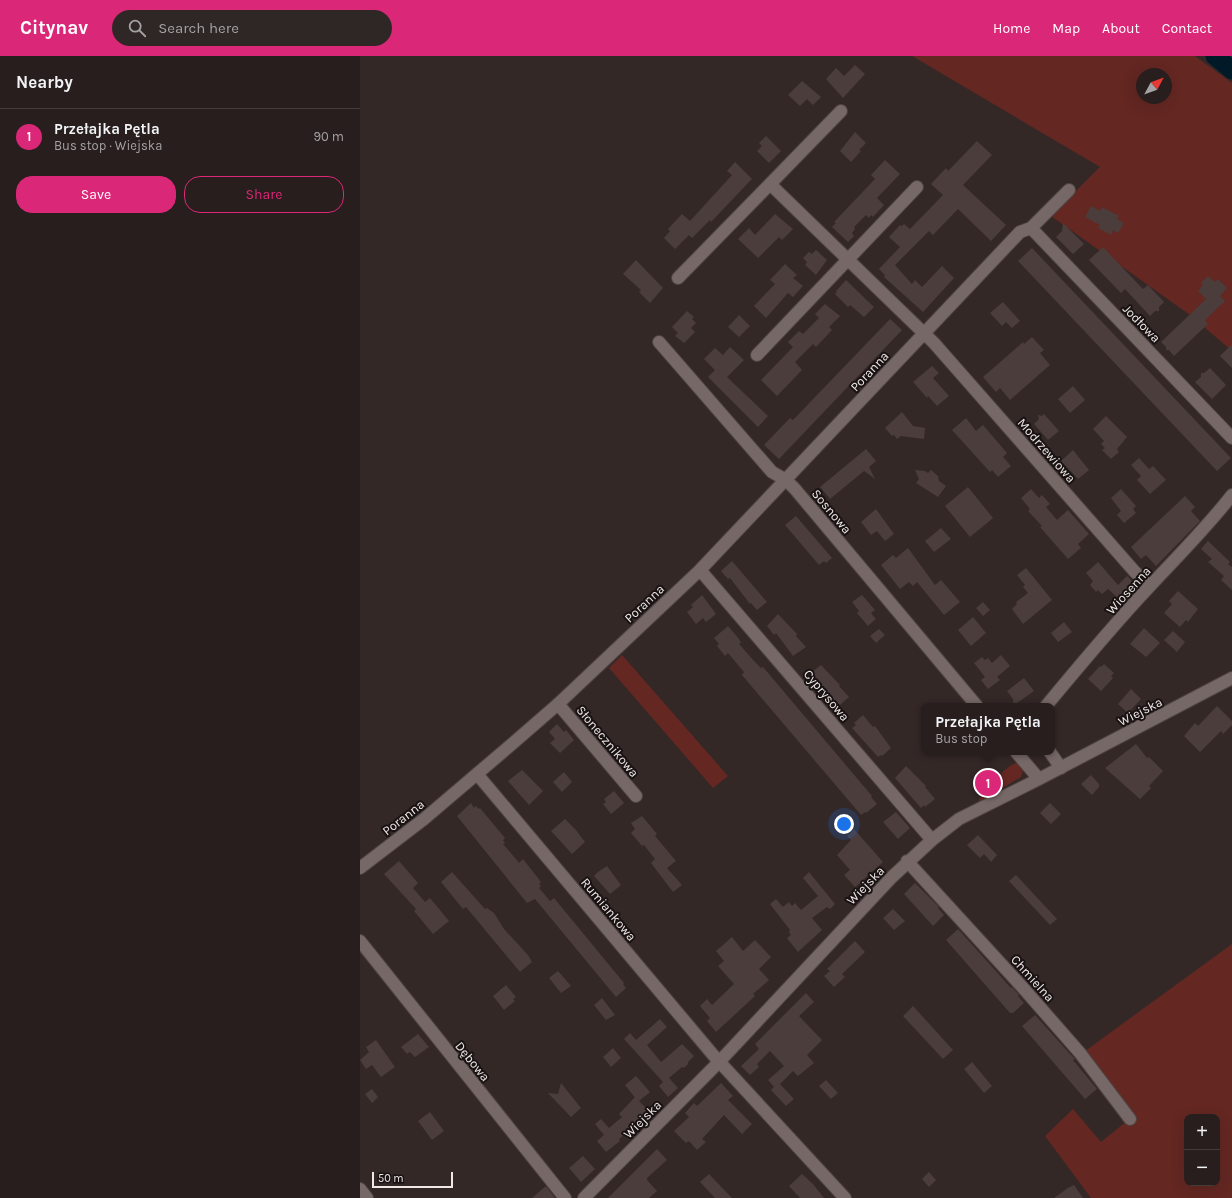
<!DOCTYPE html>
<html lang="en">
<head>
<meta charset="utf-8">
<style>
	:root { --surface:#271e1d; --page:#2f2726; --text:#f1f3f6; --muted:#a4a2a4; --line:#433c3b; --accent:#db2777 }
	body { margin:0; font-family:Karla,sans-serif; background:var(--page); color:var(--text) }
	.controls { position:absolute; right:12px; bottom:12px; display:grid; overflow:hidden; border-radius:8px; box-shadow:0 4px 16px #0002 }
	.controls button { width:36px; height:36px; display:grid; place-items:center; padding:0; border:0; border-bottom:1px solid var(--line); background:var(--surface); color:var(--text); font:20px sans-serif }
	.compass { position:absolute; left:776px; top:12px; width:36px; height:36px; border-radius:50%; background:var(--surface); box-shadow:0 4px 16px #0002; rotate:49deg }
	.scale { position:absolute; left:12px; bottom:10px; width:81px; box-sizing:border-box; padding-left:4px; border:2px solid #f0e8e6; border-top:0; font-size:11px; line-height:14px; white-space:nowrap; color:#f0e8e6; -webkit-text-stroke:3px #181212; paint-order:stroke }
	.you { position:absolute; left:484px; top:768px; width:14px; height:14px; margin:-10px; border:3px solid #fff; border-radius:50%; background:#1a73e8; box-shadow:0 0 0 6px #1a73e833 }
	.badge { display:grid; place-items:center; width:26px; height:26px; border-radius:50%; background:var(--accent); color:#fff; font-size:13px; font-weight:700 }
	.pin { position:absolute; translate:-50% -50%; border:2px solid #fff; box-shadow:0 1px 4px #0006 }
	.popup { position:absolute; left:561px; top:647px; width:134px; height:52px; box-sizing:border-box; display:grid; place-content:center; border-radius:8px; background:var(--surface); filter:drop-shadow(0 1px 3px #0005); font-size:13px; white-space:nowrap; color:var(--muted) }
	.popup b { font-size:15px; color:var(--text) }
	.popup::after { content:''; position:absolute; left:50%; top:100%; margin-left:-8px; border:8px solid transparent; border-top-color:var(--surface) }
	.list { margin:0; padding:0; list-style:none }
	h2 { display:flex; justify-content:space-between; align-items:center; height:52px; margin:0; padding:0 16px; font-size:17px }
	h2 small { font-size:13px; font-weight:400; color:var(--muted) }
	.list li { display:grid; grid-template-columns:26px 1fr auto; gap:12px; align-items:center; box-sizing:border-box; height:56px; padding:0 16px; border-top:1px solid var(--line) }
	.list b { display:block; font-size:15px; white-space:nowrap }
	.list p { margin:0; font-size:13px; white-space:nowrap; color:var(--muted) }
	.list em { font-size:13px; font-style:normal; color:var(--muted) }
	.actions { display:flex; gap:8px; padding:12px 16px }
	.actions a { flex:1; padding:9px 0; border:1px solid var(--accent); border-radius:16px; text-align:center; font-size:14px; color:var(--accent) }
	.actions .main { background:var(--accent); color:#fff }
	.icon { flex:none; width:22px; height:22px; fill:none; stroke:currentColor; stroke-width:2; stroke-linecap:round; stroke-linejoin:round }
	.map { position:relative; flex:none; width:872px; height:1142px; overflow:hidden }
	header { display:flex; align-items:center; gap:24px; box-sizing:border-box; height:56px; padding:0 20px; background:var(--accent); color:#fff }
	header strong { font-size:19px }
	nav { display:flex; gap:22px; margin-inline-start:auto; font-size:14px }
	.search { width:280px; height:36px; background:var(--page); display:flex; align-items:center; gap:10px; box-sizing:border-box; padding:0 14px; border-radius:22px; color:var(--muted); font-size:15px }
	main { display:flex }
	aside { flex:1; background:var(--surface) }
	.map>svg:first-child { display:block }
</style>
</head>
<body>
<header>
<strong>Citynav</strong>
<div class="search"><svg class="icon" aria-label="search" viewBox="0 0 24 24"><circle cx="10" cy="10" r="6"/><path d="M15 15l6 6"/></svg>Search here</div>
<nav><a>Home</a><a>Map</a><a>About</a><a>Contact</a></nav>
</header>
<main>
<aside>
<h2>Nearby<small></small></h2>
<ul class="list">
<li><span class="badge">1</span><div><b>Przełajka Pętla</b><p>Bus stop · Wiejska</p></div><em>90 m</em></li>
</ul>
<div class="actions"><a class="main">Save</a><a>Share</a></div>
</aside>
<div class="map">
<svg width="872" height="1142" viewBox="0 0 872 1142">
	<rect width="100%" height="100%" fill="#342827"/>
	<!-- green -->
	<path fill="#642722" fill-rule="evenodd" d="M552 0H835L872 27V295L830 259 691 160 740 111ZM782 18H806V42H782Z
		M262 599 368 720 353 732 249 612Z
		M656 707 659 708 663 715 661 721 619 746V743C627 733 644 711 656 707Z
		M872 888V1142H731L685 1080 713 1053 741 1086 772 1061 721 998ZM827 1061H857V1127H827Z"/>
	<g fill="none" stroke-linecap="round" stroke-linejoin="round">
		<!-- river -->
		<path stroke="#021a27" stroke-width="19" d="M855 0 872 14"/>
	</g>
	<!-- building -->
	<path fill="#4a3d3b" d="M495 9 505 18 483 42 466 23 476 12 484 20Z
		M442 25 461 41 453 49 447 43 440 50 428 39Z
		M495 76 506 87 499 94 501 95 491 106 480 95Z
		M406 80 421 95 409 107 397 95 402 90 399 87Z
		M617 85 632 99 603 129 646 169 631 185 598 153 573 179 569 175 535 209 552 228 555 224 562 231 582 210 594 222 563 256 524 221 525 219 519 213 540 191 529 181 540 169 542 170 544 168 550 173 583 139 571 128 586 112 588 115Z
		M525 104 540 118 517 142 524 149 513 161 511 159 509 162 506 159 494 171 495 173 492 177 494 180 488 186 472 171 476 167 474 166 515 123 511 119Z
		M375 106 392 123 351 166 350 164 332 182 329 179 315 193 304 182 310 175 308 173 322 158 330 165 372 119 367 115Z
		M731 150 740 155 742 151 759 160 757 163 764 167 758 177 753 174 751 179 738 172 740 169 725 161Z
		M415 158 433 173 422 184 419 181 398 202 378 183 389 172 395 179Z
		M703 167 724 188 713 198 696 181 702 175Z
		M743 191 783 233 788 229 804 246 799 251V255H795L790 260 765 233 761 237 729 204Z
		M672 192 871 402 857 415 658 205Z
		M456 194 467 204 456 219 445 209 447 206 443 202 449 196 452 198Z
		M276 204 303 232 290 247 279 236 281 234 263 218Z
		M425 208 437 219 433 222 443 230 433 241 428 237 406 262 394 250 415 228 410 224Z
		M848 220 855 226 858 223 867 232 860 240 865 245 845 264 848 268 814 300 809 294H806V291L801 286 846 243 838 235 843 229 841 227Z
		M486 224 514 251 504 261 490 249 488 251 475 238 477 236 476 235Z
		M643 246 660 265 652 272 646 266 642 270 630 257Z
		M465 248 480 260 469 271 472 274 456 291 453 288 435 306 442 314 417 340 401 324 433 291 428 286 439 275 443 278 459 262 455 258Z
		M327 255 334 261 332 263 336 267 331 272 335 276 324 287 315 280 318 277 312 271Z
		M379 259 390 270 379 281 368 271Z
		M530 263 542 274 419 403 404 389 430 362 433 364Z
		M672 281 684 294 680 297 690 309 650 344 640 332 636 336 623 321 663 286 664 288Z
		M872 288V312L860 300Z
		M370 291 384 304 367 321 408 360 398 371 348 321 355 314 344 303 355 292 363 299Z
		M572 310 579 317 573 322 589 340 577 350 568 340 567 342 553 326Z
		M850 312 866 329 852 343 835 326 841 321V317H844Z
		M713 330 725 344 710 357 698 343Z
		M542 356 553 370 565 372 564 383 541 380 537 383 534 379 532 380 525 372Z
		M684 358 699 375 688 384 674 368 679 363 678 359 682 360Z
		M746 360 767 381 757 393 759 396 751 403 742 394 745 392 741 388 744 385 733 373Z
		M606 362 616 375 623 369 647 397 643 401 651 410 638 421 632 414 630 416 592 374Z
		M506 393 516 405 509 411 515 423 504 415 470 443 460 431Z
		M713 394 729 414 718 423 701 405Z
		M779 402 789 413 793 410 806 424 790 438 777 424 781 420 771 409Z
		M555 414 565 415 568 417 571 414 578 420 579 425 586 430 578 441 556 427 559 423Z
		M608 431 633 462 610 481 585 450Z
		M671 433 679 442 682 439 690 448 686 451 697 464 708 454 729 478 718 488 721 492 708 503 680 471 682 470 668 455 670 453 661 442Z
		M761 433 776 450 773 453 776 457 764 467 757 459 761 455 751 442Z
		M825 440 835 451 831 455 840 465 796 510 786 499 781 503 771 491Z
		M516 453 534 478 525 485 517 475 511 479 501 466Z
		M436 460 472 502 466 507 464 505 459 509 425 469Z
		M581 472 591 483 574 496 565 485Z
		M848 485 870 506 868 508 872 511V534L861 524 864 520 848 506 852 503 841 493Z
		M548 492 575 529 581 524 600 546 584 559 557 526 553 530 549 526 540 533 521 509 533 499 536 502Z
		M372 505 407 546 397 554 391 547 390 548 370 522 368 523 361 515Z
		M738 506 758 529 767 520 771 524 773 529 760 544 748 533 742 538 738 534 736 536 730 529 733 525 726 517Z
		M666 512 692 544 663 568 652 553 657 548 656 546 668 537 663 531 665 529 657 519Z
		M818 535 838 553 828 566 826 564 820 571 804 557 812 548 809 545Z
		M342 539 356 558 346 566 343 562 336 568 327 556 333 551 331 549Z
		M502 539 515 554 511 557 516 563 508 570 497 557 499 555 492 546Z
		M623 546 630 554 623 560 616 552Z
		M418 558 437 578 436 580 446 591 433 600 416 577 414 579 407 570Z
		M613 561 626 577 611 590 598 574Z
		M704 566 712 576 698 586 691 577Z
		M368 570 379 583 381 587 379 588 395 606 401 612 403 611 512 740 511 741 517 748 506 757 505 756 501 759 382 619 384 616 368 597 365 600 357 590 359 588 354 582Z
		M784 572 800 587 786 601 770 588Z
		M519 573 525 579 516 587 510 580Z
		M813 575 825 586 817 596 804 584Z
		M641 599 650 610 637 621 640 624 628 633 621 624 625 621 614 607 622 601 625 604 628 602 632 607Z
		M744 608 754 617 751 620 753 622 741 635 728 623 740 610 741 611Z
		M461 609 480 629 479 630 489 641 480 649 478 648 475 651 459 628 457 629 450 621 453 618 452 616Z
		M664 622 674 635 653 650V643L647 635Z
		M771 633 781 643 768 657 758 648Z
		M857 650 872 665V669L863 678 861 675 840 696 824 680 835 667 838 670Z
		M503 659 513 671 515 670 531 692 522 700 521 699 518 701 492 672 496 669 494 667Z
		M197 668 204 676 206 674 214 684 200 697 190 687 195 683 189 676Z
		M776 688 787 702 789 701 803 715 789 730 791 732 780 743 745 712Z
		M546 710 566 730 565 731 575 743 565 751 564 749 561 752 535 722Z
		M162 714 183 735 169 749 148 725Z
		M204 716 212 726 202 736 193 726Z
		M731 719 739 728V731L732 739 721 728Z
		M254 735 264 747 251 758 243 748 246 746 244 743Z
		M111 747 114 752 116 750 119 753 120 752 145 782 143 784 145 787 143 788 156 803 159 807 163 803 181 826 179 828 181 830 179 832 190 845 194 842 264 927 263 928 266 932 256 941 175 843 167 847 97 760Z
		M690 747 701 758 691 768 680 757Z
		M536 756 550 772 538 783 523 766Z
		M282 760 297 778 295 780 316 805 307 812 322 829 313 836 291 807 295 803 284 789 282 790 271 777 275 773 271 767Z
		M205 763 216 774 225 786 212 798 191 775Z
		M494 773 523 806 495 831 484 819 490 814 477 799 491 784 487 780Z
		M618 779 637 799 631 806 624 798 620 802 607 789Z
		M39 805 58 827 53 832 65 846 70 842 89 865 73 878 54 855 56 853 24 818Z
		M247 810 261 829 250 838 234 820 238 816Z
		M92 816 125 853 127 852 134 857 144 873 168 899 172 906 160 916 106 851 103 853 81 826Z
		M449 816 475 848 470 853 467 851 452 862 462 874 438 896 427 882 431 879 429 876 430 874 410 848 416 843 423 851 429 846 432 850 435 847 441 854 458 840 443 822Z
		M656 819 697 863 690 869 649 825Z
		M555 827 579 851 578 852 584 859 573 870 544 838Z
		M533 853 545 865 534 874 523 862Z
		M598 873 651 932 652 931 659 939 658 940 664 947 653 957H650L586 884Z
		M372 881 383 895 395 884 411 901 399 913 409 924 393 938 395 940 356 976 347 965 350 962 340 950 347 943 352 949 374 928 358 910 364 905 356 895Z
		M495 885 505 896 482 918 485 921 474 931 464 920 470 915 467 913Z
		M198 915 211 930 201 937 189 922Z
		M146 929 156 941 153 943 155 945 144 954 133 940Z
		M446 937 454 946 439 960 462 984 447 999 454 1007 438 1020 433 1015 420 1028 434 1043 426 1050 411 1034 414 1031 408 1024 424 1010 410 995 397 1008 399 1011 390 1019 381 1010 399 993 395 988Z
		M242 942 255 959 246 964 234 949Z
		M553 950 593 994 583 1003 543 960Z
		M675 959 711 999 715 1003 713 1004 737 1033 725 1043 662 970Z
		M300 963 307 971 287 989 301 1006 322 988 334 1000 328 1006V1008L324 1012 322 1011 309 1022 318 1032 308 1041 299 1030 303 1026 264 983 270 977 276 984Z
		M58 978 69 991 55 1001 50 996 47 998 41 991Z
		M16 984 35 1011 21 1021 12 1009 6 1013 0 1004 9 996 6 991Z
		M253 992 261 1002 251 1011 243 1001Z
		M612 1006 632 1030 624 1037 604 1013Z
		M276 1020 290 1036 279 1045 292 1058 282 1068 280 1066 259 1083 260 1085 246 1096 237 1085 244 1079 235 1068 241 1063 249 1072 262 1061 259 1058 275 1041 276 1043 265 1029Z
		M466 1024 478 1037 471 1043 459 1030Z
		M201 1027 221 1052 211 1061 188 1037 198 1038Z
		M361 1027 373 1040 368 1044 392 1068 382 1078 364 1059 342 1083 346 1086 337 1094 329 1085 326 1087 314 1075 329 1061 325 1057 334 1047 337 1050Z
		M12 1033 18 1041 12 1047 5 1038Z
		M70 1056 84 1075 72 1084 58 1065Z
		M297 1093 307 1104 287 1122V1124L297 1135 289 1142H248Z
		M223 1100 235 1113 221 1126 209 1112Z
		M569 1116 576 1124 569 1131 562 1123Z
		M349 1118 372 1142H355L340 1126Z
		M442 1118 453 1128 464 1142H440L429 1130Z
		M714 1129 723 1142H694L708 1132Z
		M186 1130 195 1142H172Z"/>
	<g fill="none" stroke-linecap="round" stroke-linejoin="round">
		<defs>
			<path id="minor" d="M481 55 410 128 574 287 775 516 790 530
				M671 172 872 382
				M318 222 410 128
				M299 286 412 416 426 424 435 433 617 650
				M397 299 557 131
				M340 514 572 784
				M198 648 276 740
				M686 650C720 609 754 568 790 530 818 500 847 471 872 439
				M656 696 679 723
				M690 696 701 712
				M117 718 354 1000 485 1142
				M547 805 664 933 720 997 770 1063
				M0 812 64 763 152 688 198 648 340 514 660 176 671 172 709 134
				M0 885 205 1142
				M0 1133 7 1142
				M224 1142 359 1006 532 821 572 784 599 763 679 723 872 622"/>
		</defs>
		<!-- minor casing -->
		<use href="#minor" stroke="#4f4543" stroke-width="14"/>
		<!-- minor -->
		<use href="#minor" stroke="#766866" stroke-width="12"/>
	</g>
	<g text-anchor="middle" stroke-width="4" stroke-linejoin="round" paint-order="stroke">
		<!-- street labels -->
		<g font-size="13" fill="#f0e8e6" stroke="#181212">
			<text transform="translate(782 267) rotate(46)" y="5">Jodłowa</text>
			<text transform="translate(509 315) rotate(-47)" y="5">Poranna</text>
			<text transform="translate(687 394) rotate(49)" y="5">Modrzewiowa</text>
			<text transform="translate(472 455) rotate(50)" y="5">Sosnowa</text>
			<text transform="translate(768 534) rotate(-48)" y="5">Wiosenna</text>
			<text transform="translate(284 547) rotate(-43)" y="5">Poranna</text>
			<text transform="translate(467 639) rotate(50)" y="5">Cyprysowa</text>
			<text transform="translate(780 655) rotate(-27)" y="5">Wiejska</text>
			<text transform="translate(248 685) rotate(50)" y="5">Słonecznikowa</text>
			<text transform="translate(43 761) rotate(-38)" y="5">Poranna</text>
			<text transform="translate(505 829) rotate(-46)" y="5">Wiejska</text>
			<text transform="translate(249 853) rotate(50)" y="5">Rumiankowa</text>
			<text transform="translate(673 922) rotate(48)" y="5">Chmielna</text>
			<text transform="translate(113 1005) rotate(51)" y="5">Dębowa</text>
			<text transform="translate(282 1063) rotate(-45)" y="5">Wiejska</text>
		</g>
	</g>
</svg>
<div class="controls">
<button>+</button>
<button>−</button>
</div>
<svg class="compass" viewBox="-18 -18 36 36"><path d="M0-13l5 13h-10z" fill="#e53935"/><path d="M0 13l5-13h-10z" fill="#a4a2a4"/></svg>
<div class="scale">50 m</div>
<div class="you"></div>
<div class="pin badge" style="left:628px;top:727px">1</div>
<div class="popup"><b>Przełajka Pętla</b>Bus stop</div>
</div>
</main>
</body>
</html>
